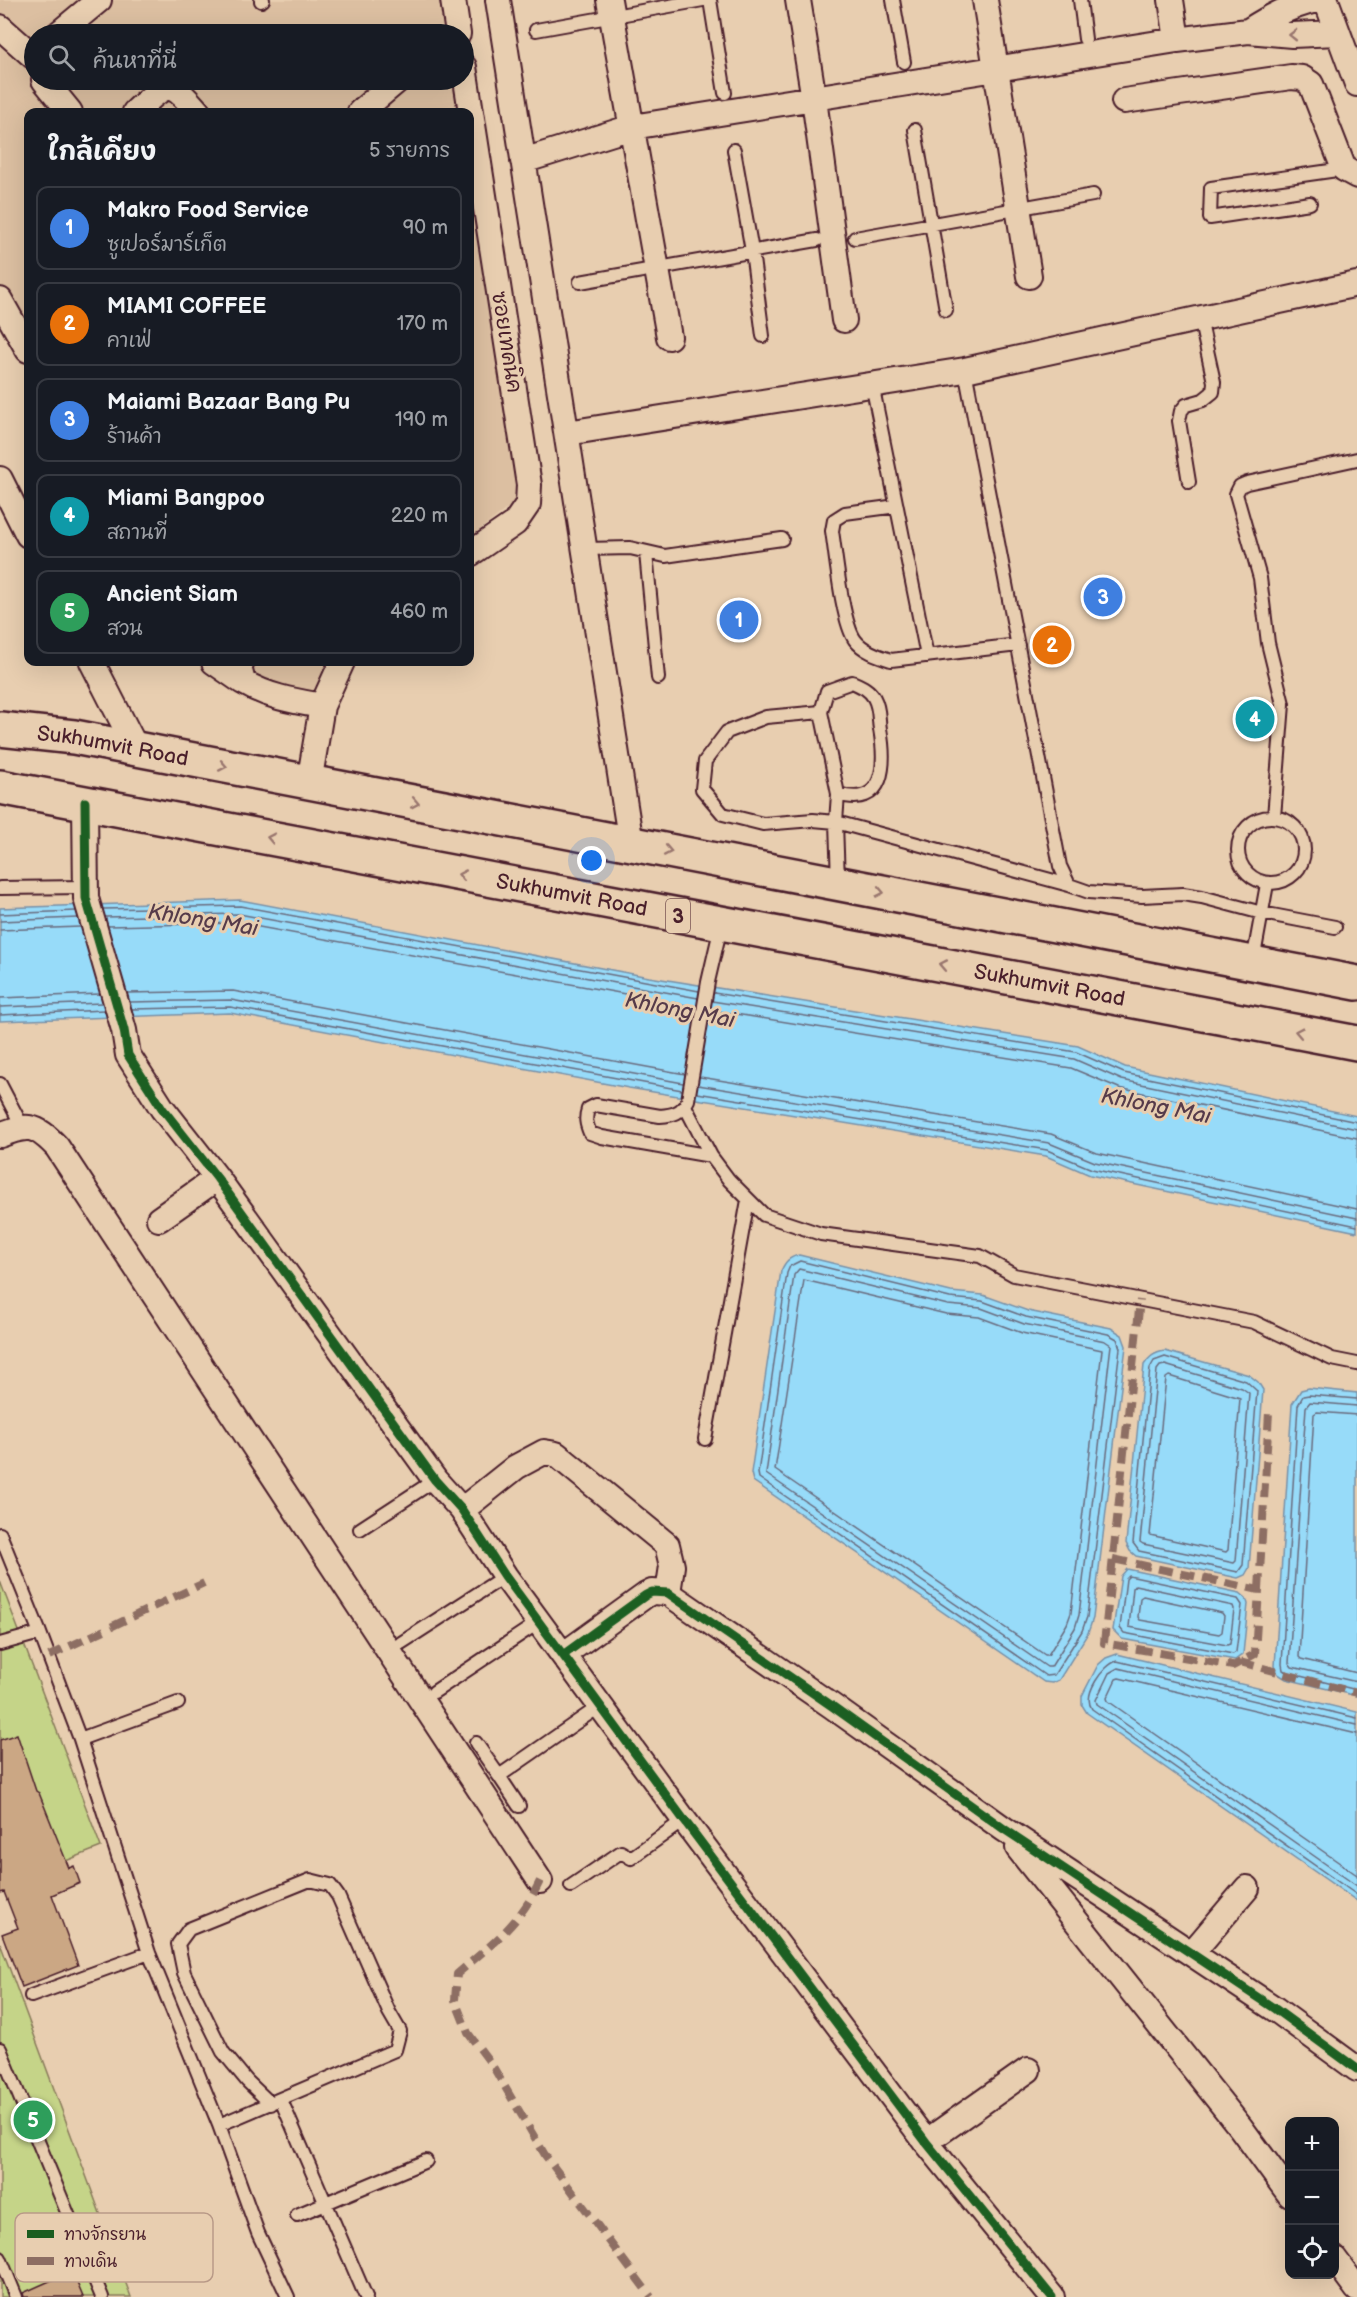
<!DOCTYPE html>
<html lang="th">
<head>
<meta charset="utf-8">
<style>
	:root { --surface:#171b24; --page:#242831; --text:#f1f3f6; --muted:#9ea1a6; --line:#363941; --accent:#c8321e }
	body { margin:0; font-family:"Balsamiq Sans","Playpen Sans Thai",sans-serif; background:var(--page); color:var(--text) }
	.controls { position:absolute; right:18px; bottom:18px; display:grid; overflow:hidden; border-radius:12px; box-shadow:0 6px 24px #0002 }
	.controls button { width:54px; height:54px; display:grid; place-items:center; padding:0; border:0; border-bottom:2px solid var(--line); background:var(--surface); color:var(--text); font:30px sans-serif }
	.you { position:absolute; left:592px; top:861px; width:21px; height:21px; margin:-15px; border:4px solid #fff; border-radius:50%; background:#1a73e8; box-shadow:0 0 0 9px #1a73e833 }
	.badge { display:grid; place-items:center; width:39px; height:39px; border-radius:50%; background:var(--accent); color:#fff; font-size:20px; font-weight:700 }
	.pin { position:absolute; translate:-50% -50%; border:3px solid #fff; box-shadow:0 2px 6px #0006 }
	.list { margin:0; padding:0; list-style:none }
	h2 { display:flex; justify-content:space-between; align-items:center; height:78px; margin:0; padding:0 24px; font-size:26px }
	h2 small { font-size:20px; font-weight:400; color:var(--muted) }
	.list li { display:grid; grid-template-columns:39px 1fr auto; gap:18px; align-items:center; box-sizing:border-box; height:84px; margin:0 12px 12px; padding:0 12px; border:2px solid var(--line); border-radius:12px }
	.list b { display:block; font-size:22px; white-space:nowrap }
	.list p { margin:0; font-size:20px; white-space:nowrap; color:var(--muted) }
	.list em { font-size:20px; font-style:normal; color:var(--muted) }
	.icon { flex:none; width:33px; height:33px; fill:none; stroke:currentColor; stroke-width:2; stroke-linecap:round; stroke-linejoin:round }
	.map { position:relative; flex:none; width:1357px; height:2297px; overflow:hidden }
	.search { position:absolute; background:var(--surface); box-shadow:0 6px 24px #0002; left:24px; top:24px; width:450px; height:66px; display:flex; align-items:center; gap:15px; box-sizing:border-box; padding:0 21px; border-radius:33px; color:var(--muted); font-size:22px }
	.panel { position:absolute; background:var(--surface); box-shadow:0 6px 24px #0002; left:24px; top:108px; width:450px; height:558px; border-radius:12px }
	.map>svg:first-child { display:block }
</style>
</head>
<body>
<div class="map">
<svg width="1357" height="2297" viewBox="0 0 1357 2297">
	<rect width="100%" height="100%" fill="#e8ceb0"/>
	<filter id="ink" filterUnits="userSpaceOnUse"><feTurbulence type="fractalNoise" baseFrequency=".0167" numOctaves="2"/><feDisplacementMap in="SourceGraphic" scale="12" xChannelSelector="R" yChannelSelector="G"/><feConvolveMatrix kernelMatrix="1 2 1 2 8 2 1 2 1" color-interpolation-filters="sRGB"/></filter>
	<g filter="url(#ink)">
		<!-- built -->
		<path fill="#dcbfa1" d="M0 0H444L449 34H34V80H457L462 112H28V336L0 292Z
			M470 162 522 497 470 537Z
			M245 662H336L319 696 272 689Z"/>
		<!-- green -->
		<path fill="#c5d488" stroke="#887a5a" stroke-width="1.5" d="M0 1581 101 1847 0 1887Z
			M0 1943 131 2297H0Z"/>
		<!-- water -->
		<path fill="#97dbf9" stroke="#7890a7" stroke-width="1.5" d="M240 900 649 977 1078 1046 1125 1067 1357 1116V1232L1090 1175 1046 1156 629 1088 230 1013 0 1021V908Z
			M799 1255 951 1292 983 1295 1028 1311 1111 1328 1122 1335 1126 1346 1093 1618 1088 1633 1059 1680 1052 1683 1044 1682 753 1481 751 1473 781 1271C785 1262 789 1257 799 1255Z
			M1165 1351 1249 1375 1258 1382 1263 1390 1249 1568 1245 1575 1238 1578 1136 1556 1130 1551 1126 1543 1144 1365C1150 1356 1154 1353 1165 1351Z
			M1309 1388 1357 1393V1696L1286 1679 1278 1674 1275 1666 1292 1404 1301 1390Z
			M1127 1569 1240 1593 1246 1598 1248 1604 1243 1654 1235 1660 1122 1639 1113 1630 1121 1576Z
			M1117 1654 1357 1712V1901L1087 1713 1082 1705V1696L1098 1665 1106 1658Z"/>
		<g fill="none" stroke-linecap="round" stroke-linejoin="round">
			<!-- shore -->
			<path stroke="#696a7d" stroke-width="1.5" d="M103 909 240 906 699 991
				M0 914 76 911
				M105 917 239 914 698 998
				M0 921 78 918
				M108 926 238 923 696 1007
				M0 930 80 927
				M127 993 233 991 685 1074
				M714 993 1076 1052 1124 1073 1357 1122
				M0 998 100 994
				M712 1001 1074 1059 1122 1080 1357 1129
				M130 1002 231 1000 683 1083
				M0 1007 102 1003
				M132 1009 230 1007 682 1090
				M711 1010 1071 1068 1119 1088 1357 1138
				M0 1015 104 1010
				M700 1077 1051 1134 1097 1153 1357 1209
				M698 1085 1049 1143 1095 1162 1357 1218
				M697 1093 1047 1150 1092 1169 1357 1226
				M800 1261 950 1298 982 1301 1026 1317 1108 1334 1117 1339 1120 1348 1087 1617 1082 1631 1054 1675 1046 1676 759 1478 758 1473 787 1273 790 1266Z
				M799 1269 948 1305 981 1308 1024 1324 1105 1341 1111 1345 1079 1615 1075 1628 1051 1667H1047L766 1474 794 1275Z
				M804 1280 946 1314 979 1317 1022 1333 1102 1350 1071 1613 1067 1624 1048 1655H1045L775 1470Z
				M1165 1357 1246 1381 1257 1391 1243 1565 1238 1572 1139 1551 1133 1543 1150 1368 1154 1361Z
				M1165 1365 1242 1388 1249 1393 1236 1561 1234 1563 1143 1544 1140 1542 1157 1370 1160 1366Z
				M1169 1376 1240 1398 1228 1550 1226 1552 1150 1535 1166 1378Z
				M1357 1399 1309 1395 1303 1396 1298 1405 1282 1664 1283 1670 1288 1673 1357 1690
				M1357 1406 1310 1402 1306 1407 1289 1663 1292 1667 1357 1682
				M1357 1415 1317 1412 1314 1414 1299 1657 1301 1659 1357 1673
				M1129 1576 1238 1599 1242 1605 1236 1652 1233 1654 1124 1633 1120 1628 1126 1579Z
				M1135 1585 1233 1606 1234 1609 1230 1644 1227 1645 1129 1627 1133 1588Z
				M1143 1596 1222 1613 1224 1616 1222 1632 1219 1634 1140 1620 1138 1617 1140 1598Z
				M1357 1718 1117 1661C1103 1665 1082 1695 1092 1709L1357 1895
				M1357 1725 1118 1668 1109 1673 1096 1700 1097 1704 1357 1886
				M1357 1734 1119 1678 1116 1679 1107 1698 1108 1701 1357 1875"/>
		</g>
		<!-- building -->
		<path fill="#cba784" stroke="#4a1f2b" stroke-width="1.5" d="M17 1734 36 1791 39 1793 69 1868 74 1866 80 1883 52 1895 78 1965 22 1987 2 1934 18 1928 4 1892 0 1893V1740Z
			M72 2271 83 2297H24L23 2293Z"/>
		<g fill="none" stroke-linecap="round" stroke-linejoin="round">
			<defs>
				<path id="lane" d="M710 0 725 93
					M893 0 904 62
					M1080 0 1085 39
					M261 1 263 0
					M536 30 703 0
					M915 130 946 310
					M734 150 752 251 763 336
					M1310 203 1210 218 1211 188 1344 169
					M855 238 1093 195
					M580 282 817 240
					M965 370 1060 866 1069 885 1089 892 1142 896 1183 894 1202 897 1262 913 1335 927
					M872 384 927 656
					M1189 482 1179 421 1181 411 1186 405 1203 400 1213 392 1214 382 1200 318
					M897 506 845 513 834 520 832 531C836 556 842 622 855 640 863 651 879 656 891 660L1018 645
					M586 549 630 548 665 556 782 539
					M646 553 658 678
					M821 712 766 717 727 732 705 761 702 789 723 814 763 824 813 820 836 822 838 882
					M838 794C886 809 886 763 880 729 878 718 880 709 874 698 869 689 861 686 852 682L827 691 821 712 838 794 836 822 1069 885
					M1274 817 1283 704 1268 643 1260 578 1236 494 1240 486 1247 483 1357 459
					M1238 850a33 33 0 1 1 66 0a33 33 0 1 1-66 0Z
					M0 888 87 887
					M1253 961 1267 884
					M0 1084 22 1126
					M685 1106 711 1156 729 1180 764 1215 821 1234 980 1256 1014 1275 1254 1322 1332 1359 1357 1364
					M711 1156 602 1137 590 1133C586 1124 585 1118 588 1109L596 1105 660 1116C673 1115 682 1113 688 1100L708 982 721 926
					M705 1439 748 1200
					M360 1529 435 1480
					M0 1534 40 1633 80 1739 149 1953 219 2125 258 2233 288 2297
					M401 1643 505 1576
					M0 1644 40 1633
					M434 1692 539 1622
					M80 1739 178 1703
					M476 1743 499 1776 600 1706
					M499 1776 519 1806
					M571 1886 621 1852 631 1858 684 1820
					M31 1996 149 1953
					M0 2049 102 2297
					M281 2100 366 2297
					M219 2125 395 2050 400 2031 389 2012 338 1896 330 1885 310 1880 189 1929 178 1944 184 1973 223 2052 247 2081 271 2104
					M297 2215 426 2161
					M0 2258 16 2297"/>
				<path id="street" d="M453 0 458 34
					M498 0 631 844
					M609 0 669 337
					M798 0 814 99 844 320
					M985 0 1029 276
					M1171 0 1177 40
					M1326 0 1357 84
					M0 27 34 57
					M1248 31C1270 17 1290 6 1316 0
					M58 34 99 0
					M464 67 529 485 528 504 515 523 470 554
					M44 80 70 112
					M1124 101 1291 77 1302 78 1311 84 1344 169 1357 176
					M135 112C167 83 168 77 198 112
					M360 112 398 80
					M523 161 632 127 1177 40 1248 31 1292 35 1338 33
					M0 300 28 350
					M567 433 965 370 1357 284
					M0 479 28 535
					M92 662 137 750
					M214 662 243 682
					M242 662 239 667 243 682C268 697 294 701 322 706
					M309 783 322 706 342 662
					M85 802 86 898 124 1030 128 1055 162 1108 217 1178 435 1480 462 1510 505 1576 684 1820 926 2142 1052 2297
					M0 1135C28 1124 35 1124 57 1147L540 1881
					M159 1219 217 1178
					M462 1510 516 1467 544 1452 556 1454 667 1545 672 1566 668 1593
					M563 1655 646 1595 652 1592 668 1593 832 1706 1004 1829 1275 2009 1357 2069
					M1018 1848 1241 2128 1290 2195
					M1192 1953 1247 1888
					M926 2142 1028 2070
					M1334 2258 1357 2289"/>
				<g id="highway">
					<path id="s1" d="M0 729 74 737 1357 983"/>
					<path id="s2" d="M0 787 1357 1043"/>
				</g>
			</defs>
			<!-- lane casing -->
			<use href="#lane" stroke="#4a1f2b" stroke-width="16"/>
			<!-- street casing -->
			<use href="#street" stroke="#4a1f2b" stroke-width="28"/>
			<!-- highway casing -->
			<use href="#highway" stroke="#4a1f2b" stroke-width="38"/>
			<!-- lane -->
			<use href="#lane" stroke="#e8ceb0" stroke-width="12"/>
			<!-- street -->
			<use href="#street" stroke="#e8ceb0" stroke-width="24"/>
			<!-- highway -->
			<use href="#highway" stroke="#e8ceb0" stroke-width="33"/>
			<!-- quiet -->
			<path stroke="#8d6e63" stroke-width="8" stroke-dasharray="15 8" stroke-linecap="butt" d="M1113 1559 1259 1590 1255 1654 1233 1666 1104 1643 1140 1300
				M1259 1590 1269 1412
				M49 1656 204 1583
				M1240 1662 1357 1693
				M540 1881C519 1925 493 1943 457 1974L455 2000 468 2033 492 2065 545 2155 651 2297"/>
			<defs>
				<path id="cycleway" d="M85 802 86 898 124 1030 128 1055 162 1108 217 1178 435 1480 462 1510 505 1576 684 1820 926 2142 1052 2297
					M563 1655 646 1595 652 1592 668 1593 832 1706 1004 1829 1275 2009 1357 2069"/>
			</defs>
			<!-- cycleway casing -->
			<use href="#cycleway" stroke="#e8ceb0" stroke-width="13"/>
			<!-- cycleway -->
			<use href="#cycleway" stroke="#1b5e20" stroke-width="9"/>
		</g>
		<!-- one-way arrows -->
		<defs><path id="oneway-chevron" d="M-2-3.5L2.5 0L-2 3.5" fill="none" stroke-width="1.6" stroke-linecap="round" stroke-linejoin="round" transform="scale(1.5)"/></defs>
		<g stroke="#99766e">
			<use href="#oneway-chevron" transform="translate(1293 35) rotate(-179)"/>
			<use href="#oneway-chevron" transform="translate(223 766) rotate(11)"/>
			<use href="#oneway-chevron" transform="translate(415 803) rotate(11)"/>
			<use href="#oneway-chevron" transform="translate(271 838) rotate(-169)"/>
			<use href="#oneway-chevron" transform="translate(668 851) rotate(11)"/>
			<use href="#oneway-chevron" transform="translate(462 875) rotate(-169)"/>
			<use href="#oneway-chevron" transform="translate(880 892) rotate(11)"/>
			<use href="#oneway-chevron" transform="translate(943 965) rotate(-169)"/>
			<use href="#oneway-chevron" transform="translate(1299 1032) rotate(-169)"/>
		</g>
	</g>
	<g text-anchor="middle" stroke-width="6" stroke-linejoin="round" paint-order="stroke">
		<!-- shield labels -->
		<rect fill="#e8ceb0" stroke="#795453" stroke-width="1.5" x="666" y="899" width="24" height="34" rx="4.5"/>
		<g font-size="20" font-weight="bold" fill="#4a1f2b">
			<text x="678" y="923">3</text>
		</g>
		<!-- street labels -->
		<g font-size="21" fill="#4a1f2b" stroke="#e8ceb0">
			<text transform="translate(507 342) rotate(81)" y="7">ซอยเทคนิค</text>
			<text dy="7" stroke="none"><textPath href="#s1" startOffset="114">Sukhumvit Road</textPath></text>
			<text dy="7" stroke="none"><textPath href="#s2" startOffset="582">Sukhumvit Road</textPath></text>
			<text dy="7" stroke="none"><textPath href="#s2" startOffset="1068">Sukhumvit Road</textPath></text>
		</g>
		<!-- water labels -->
		<g font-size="22" font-style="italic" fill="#563b4a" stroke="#e8ceb0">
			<text transform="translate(203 919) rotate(9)" y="8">Khlong Mai</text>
			<text transform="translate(680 1009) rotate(11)" y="8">Khlong Mai</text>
			<text transform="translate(1156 1105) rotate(11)" y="8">Khlong Mai</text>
		</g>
	</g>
	<!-- legend -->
	<rect x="15" y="2213" width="198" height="69" rx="9" fill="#e8ceb0" stroke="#b99a88" stroke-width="1.5"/>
	<rect x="27" y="2230" width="27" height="8" fill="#1b5e20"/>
	<rect x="27" y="2257" width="27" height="8" fill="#8d6e63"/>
	<g font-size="16" fill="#4a1f2b">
		<text x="64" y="2240">ทางจักรยาน</text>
		<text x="64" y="2267">ทางเดิน</text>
	</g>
</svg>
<div class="controls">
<button>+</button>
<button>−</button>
<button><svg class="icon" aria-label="locate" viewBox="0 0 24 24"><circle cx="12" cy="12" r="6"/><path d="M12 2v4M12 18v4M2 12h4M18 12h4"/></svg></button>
</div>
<div class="you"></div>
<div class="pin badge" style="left:739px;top:620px;background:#3f7fe0">1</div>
<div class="pin badge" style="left:1052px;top:645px;background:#e8710a">2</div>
<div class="pin badge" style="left:1103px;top:597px;background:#3f7fe0">3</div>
<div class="pin badge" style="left:1255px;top:719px;background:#0f9aa8">4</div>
<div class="pin badge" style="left:33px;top:2120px;background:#2e9e5b">5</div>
<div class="search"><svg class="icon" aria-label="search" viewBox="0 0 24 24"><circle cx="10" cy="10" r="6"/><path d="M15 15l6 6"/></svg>ค้นหาที่นี่</div>
<section class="panel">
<h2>ใกล้เคียง<small>5 รายการ</small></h2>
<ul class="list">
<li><span class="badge" style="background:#3f7fe0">1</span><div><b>Makro Food Service</b><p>ซูเปอร์มาร์เก็ต</p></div><em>90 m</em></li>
<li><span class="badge" style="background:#e8710a">2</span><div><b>MIAMI COFFEE</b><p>คาเฟ่</p></div><em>170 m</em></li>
<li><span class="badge" style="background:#3f7fe0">3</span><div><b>Maiami Bazaar Bang Pu</b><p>ร้านค้า</p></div><em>190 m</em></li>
<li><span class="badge" style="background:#0f9aa8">4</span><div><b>Miami Bangpoo</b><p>สถานที่</p></div><em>220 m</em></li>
<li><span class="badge" style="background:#2e9e5b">5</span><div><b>Ancient Siam</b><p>สวน</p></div><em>460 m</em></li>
</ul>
</section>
</div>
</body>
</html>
